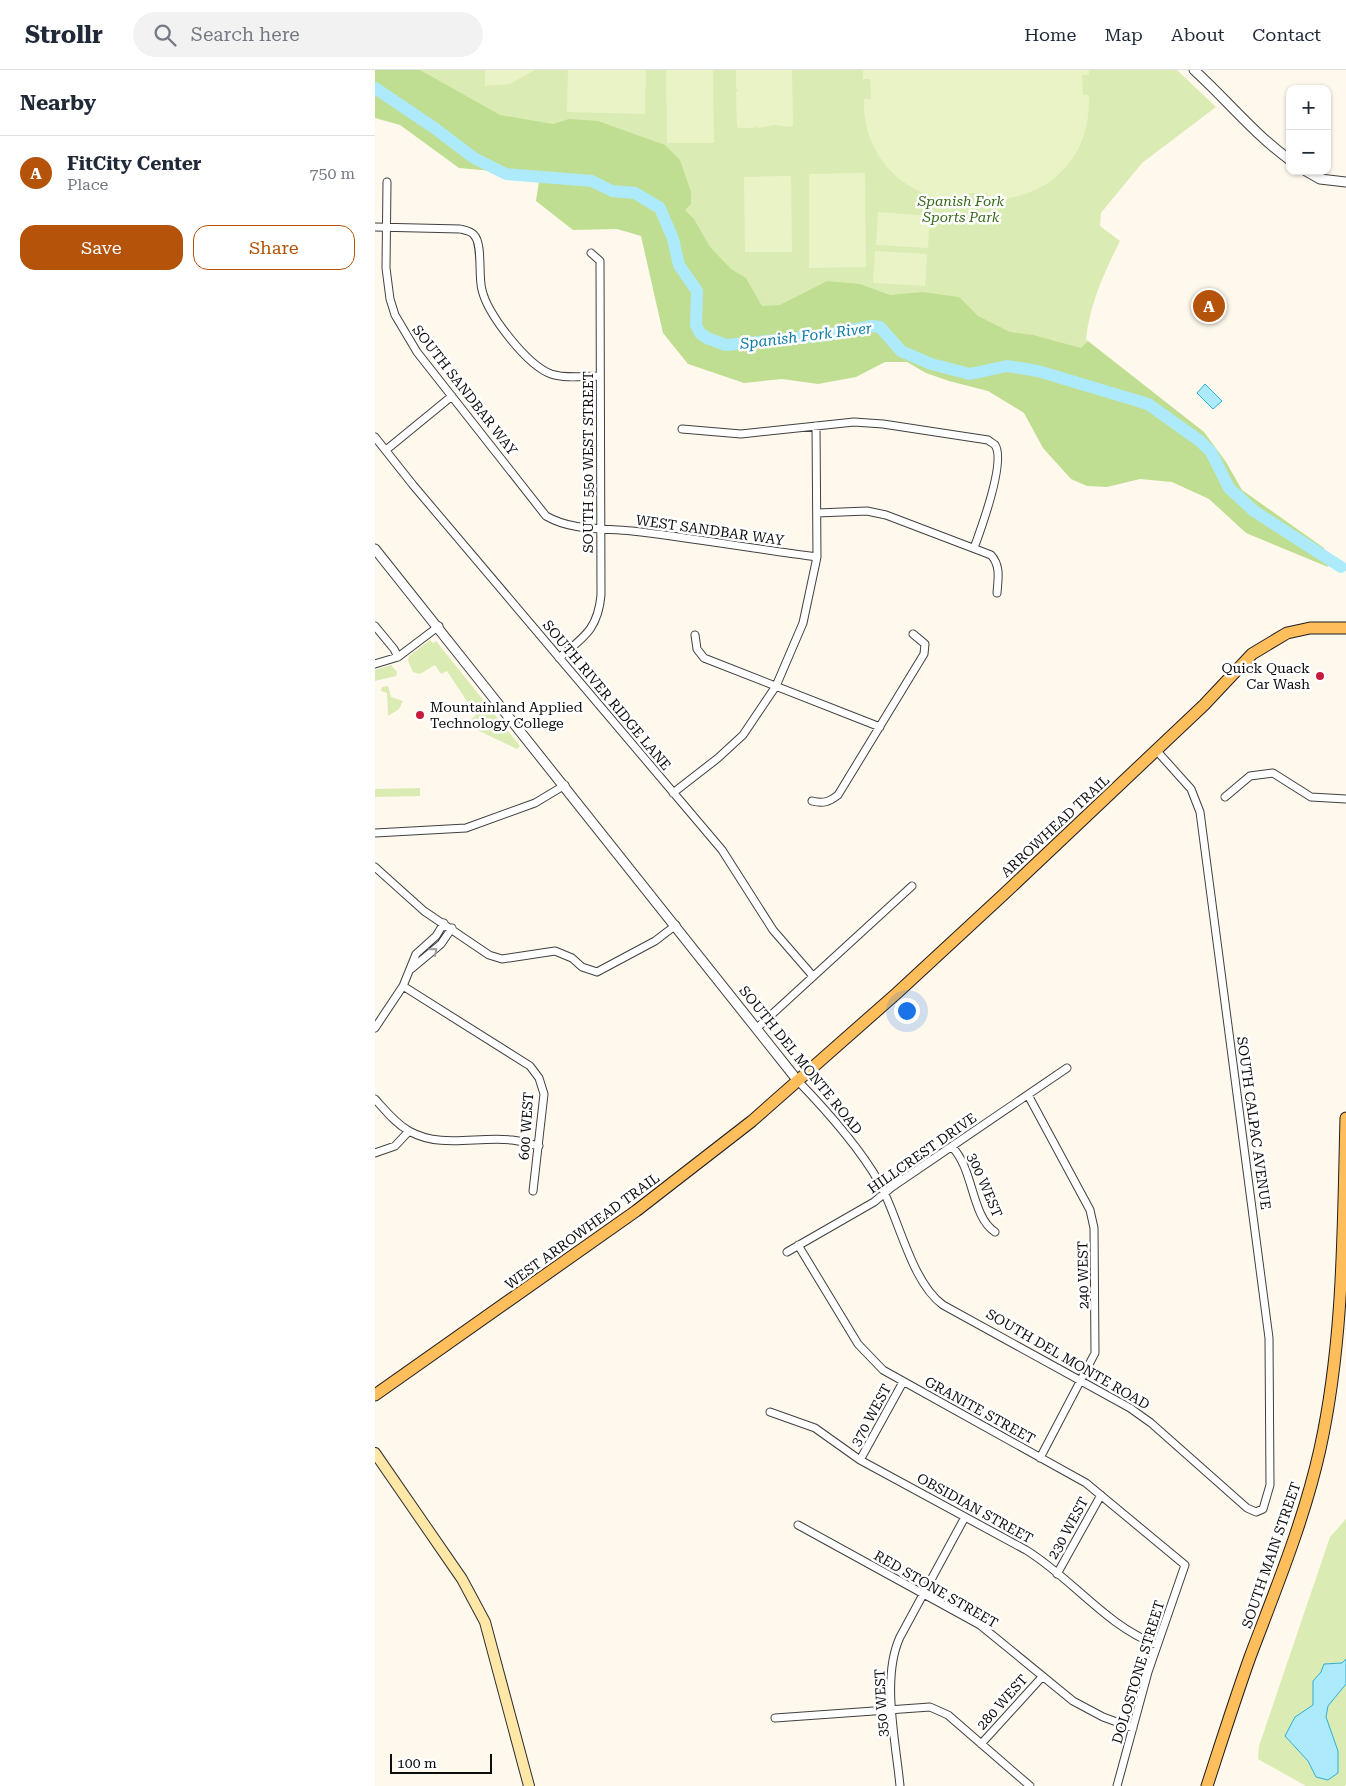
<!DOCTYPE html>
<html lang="en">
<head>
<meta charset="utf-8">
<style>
	:root { --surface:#fff; --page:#f2f2f3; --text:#1f2937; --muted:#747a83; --line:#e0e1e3; --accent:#b45309 }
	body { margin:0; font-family:"Roboto Serif",serif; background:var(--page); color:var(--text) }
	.controls { position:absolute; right:15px; top:15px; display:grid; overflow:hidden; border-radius:10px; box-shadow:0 1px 4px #0004 }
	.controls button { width:45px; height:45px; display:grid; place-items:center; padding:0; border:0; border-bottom:1px solid var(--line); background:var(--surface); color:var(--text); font:25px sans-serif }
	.scale { position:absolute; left:15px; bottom:12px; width:102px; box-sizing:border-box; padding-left:5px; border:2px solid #0d0d0d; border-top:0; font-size:14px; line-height:18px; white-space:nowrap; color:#0d0d0d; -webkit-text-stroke:4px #fff; paint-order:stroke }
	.you { position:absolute; left:531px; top:940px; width:18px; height:18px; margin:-12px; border:4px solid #fff; border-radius:50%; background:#1a73e8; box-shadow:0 0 0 8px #1a73e833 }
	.badge { display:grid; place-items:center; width:32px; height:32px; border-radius:50%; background:var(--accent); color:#fff; font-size:16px; font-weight:700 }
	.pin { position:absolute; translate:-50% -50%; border:2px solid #fff; box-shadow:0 1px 5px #0006 }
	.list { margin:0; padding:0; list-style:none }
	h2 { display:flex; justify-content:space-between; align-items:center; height:65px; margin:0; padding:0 20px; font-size:21px }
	h2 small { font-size:16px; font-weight:400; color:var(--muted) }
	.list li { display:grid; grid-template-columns:32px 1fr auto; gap:15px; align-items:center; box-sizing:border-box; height:75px; padding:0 20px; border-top:1px solid var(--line) }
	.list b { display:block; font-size:19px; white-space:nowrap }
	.list p { margin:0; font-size:16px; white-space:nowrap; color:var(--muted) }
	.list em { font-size:16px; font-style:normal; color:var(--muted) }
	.actions { display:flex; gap:10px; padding:15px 20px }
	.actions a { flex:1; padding:11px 0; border:1px solid var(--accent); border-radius:15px; text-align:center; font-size:18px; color:var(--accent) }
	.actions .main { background:var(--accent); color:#fff }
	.icon { flex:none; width:28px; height:28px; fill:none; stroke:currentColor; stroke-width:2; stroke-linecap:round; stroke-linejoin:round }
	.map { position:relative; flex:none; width:971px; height:1716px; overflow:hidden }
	header { display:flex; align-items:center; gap:30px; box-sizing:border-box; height:70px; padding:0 25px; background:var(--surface); border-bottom:1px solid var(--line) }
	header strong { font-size:24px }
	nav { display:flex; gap:28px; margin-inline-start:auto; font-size:18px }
	.search { width:350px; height:45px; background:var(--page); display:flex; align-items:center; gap:12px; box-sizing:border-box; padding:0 18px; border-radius:28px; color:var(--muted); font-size:19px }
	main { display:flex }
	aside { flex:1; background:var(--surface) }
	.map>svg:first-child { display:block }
</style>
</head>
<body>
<header>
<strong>Strollr</strong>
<div class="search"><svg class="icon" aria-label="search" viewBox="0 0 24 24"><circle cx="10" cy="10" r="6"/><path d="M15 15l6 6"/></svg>Search here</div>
<nav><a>Home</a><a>Map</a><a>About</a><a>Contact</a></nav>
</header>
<main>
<aside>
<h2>Nearby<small></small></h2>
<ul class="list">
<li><span class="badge">A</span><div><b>FitCity Center</b><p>Place</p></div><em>750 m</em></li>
</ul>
<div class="actions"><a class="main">Save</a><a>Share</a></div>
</aside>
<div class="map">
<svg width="971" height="1716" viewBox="0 0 971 1716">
	<rect width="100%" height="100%" fill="#fff8ec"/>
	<!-- green -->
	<path fill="#daecb3" d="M0 0H802L841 37 767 93 726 143 725 156 745 171C729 203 715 233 711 269L713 271 708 277 700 308 348 269 289 135Z
		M55 570 58 573 61 571 145 676 142 679 96 657 93 653 101 645 72 601 66 604 60 595 45 604 38 602 33 591 34 586Z
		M16 595 22 602 21 606 0 611V600Z
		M13 616 16 627 28 631 24 639 13 646 12 623 6 621 7 617Z
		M45 718V726L0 727V719Z
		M971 1449V1714L970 1716H931L883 1689 884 1676 955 1467Z"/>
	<!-- forest -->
	<path fill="#c0de91" d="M0 0H45L125 45 178 54 194 49 223 51 290 75 305 90 316 122V134L310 140 319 149 335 177 356 199 371 208 387 236 405 235 452 211 485 214 515 225 548 222 584 227 603 246 635 262 658 265 706 278 713 271 829 362 851 392 867 420 949 478 953 497 871 463 834 429 797 412 765 409 732 417 712 416 696 409 668 378 649 343 613 321 574 311 551 303 532 292H510L481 307 443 314 407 309 369 313 313 294 288 263 266 166 242 159 198 160 161 131 165 105 84 98 25 55 0 48Z"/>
	<!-- pitch -->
	<path fill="#eaf3c6" d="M110 0H160L135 14 110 16Z
		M193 0H271L270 44 192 42Z
		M291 0H338L339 73H292Z
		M361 0H417L418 55 416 57 400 55 383 58 381 56 378 58H364L362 56 361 22 363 20 361 18Z
		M488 0H714V5H707L708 25H714C716 85 679 126 619 130L613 129V123H593V130C534 133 487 89 489 29H496L495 9H488Z
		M490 103 491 197 434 198V104Z
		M416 106 417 182H370L369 107Z
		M503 142 555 146 553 178 501 175Z
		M500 181 552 184 550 216 498 213Z"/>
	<!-- water -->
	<path fill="#adeafb" stroke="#2faed7" d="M830 314 847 331 838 339 822 323Z
		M971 1589V1614L953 1636 951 1647 963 1681V1703L953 1710 941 1707 933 1691 910 1666 920 1647 938 1635V1611L946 1602 949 1594 967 1593Z"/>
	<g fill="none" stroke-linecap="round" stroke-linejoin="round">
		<!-- river -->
		<path stroke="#adeafb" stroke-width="12" d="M0 18 58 57 99 88 131 104 217 111 237 121 260 123 285 138 298 169 304 195 322 221 321 255 325 263 332 268 351 275 452 265 497 256 505 257 526 281 556 294 595 304 632 296 663 301 773 334 825 371 836 382 854 418 879 441 966 497"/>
		<defs>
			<path id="minor" d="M12 112 11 198 15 229 20 245 42 282 171 446C197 461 228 458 257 461 318 468 380 479 442 487
				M0 157 85 159C89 160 96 161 99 165 108 174 103 206 107 220 113 245 152 295 176 304 191 309 209 306 225 306
				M307 359 366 364 479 352 508 354 613 370C615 372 618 373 620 375 631 391 606 459 599 478
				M0 367 38 415 347 780 398 860 437 905
				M11 380 77 326
				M442 443 492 441 511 445 616 485C626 496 623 509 622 523
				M0 556 19 579 23 587
				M320 565 322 579 329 588 505 657
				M184 588C209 567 223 559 226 525L225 191 216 183
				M0 594 23 587 64 556
				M298 723 343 688 368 665 401 616 428 553 442 487 441 356
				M850 727 875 706 898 703 936 727 971 729
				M437 731C448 734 454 732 463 725L549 584 550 574 538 564
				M0 763 91 758 160 733 190 715
				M0 797 49 841 114 885 127 889 180 881 197 888 207 897 222 902 280 871 301 855
				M36 899 66 874 77 858
				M28 916 155 996 164 1008 169 1024 158 1121
				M0 958 28 916 41 884 61 866 69 853
				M382 958 537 816
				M423 1011C451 1040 484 1077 504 1112 524 1148 536 1212 568 1235L755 1338 776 1353 872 1438 881 1442 888 1439 895 1415 894 1268 825 742 816 719 781 680
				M653 1025 715 1140 719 1158 720 1283 665 1388
				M0 1029C10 1040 20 1053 34 1061 66 1079 102 1066 137 1070 146 1071 155 1074 164 1076
				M577 1077C599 1099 596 1146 620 1162
				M0 1083 20 1076 34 1061
				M423 1175 483 1274 508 1300 711 1413 810 1495 773 1602 742 1716
				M412 1182 499 1132 517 1117 692 998
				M395 1342 440 1358 485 1390 651 1480C698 1509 730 1555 782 1575
				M485 1390 528 1312
				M423 1455 605 1555 698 1631 728 1647 758 1658
				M682 1504 726 1425
				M400 1648 555 1637 573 1645 655 1716
				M606 1674 667 1607
				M525 1716C521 1672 506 1608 525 1567L590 1447"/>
			<path id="tertiary" d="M819 0C852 30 879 64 915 90
				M931 101 945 109 971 112
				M0 479 423 1011"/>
			<path id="secondary" d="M0 1383 87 1509 110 1552 154 1716"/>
			<path id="primary" d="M0 1325 261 1141 377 1051 522 923 628 825 829 635 877 584 912 563 935 558H971
				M832 1716C846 1673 860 1629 875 1587 901 1518 929 1451 945 1379 969 1270 968 1159 971 1048"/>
		</defs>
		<!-- minor casing -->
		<use href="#minor" stroke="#404040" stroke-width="9"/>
		<!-- tertiary casing -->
		<use href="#tertiary" stroke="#404040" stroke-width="11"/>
		<!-- secondary casing -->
		<use href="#secondary" stroke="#2f2f2f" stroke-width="12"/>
		<!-- primary casing -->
		<use href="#primary" stroke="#1e1e1e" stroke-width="13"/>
		<!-- minor -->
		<use href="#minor" stroke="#fff" stroke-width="7"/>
		<!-- tertiary -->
		<use href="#tertiary" stroke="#fff" stroke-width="9"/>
		<!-- secondary -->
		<use href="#secondary" stroke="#ffe8a7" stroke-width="10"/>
		<!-- primary -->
		<use href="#primary" stroke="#ffbe5c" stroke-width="11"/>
	</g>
	<!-- one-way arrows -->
	<defs><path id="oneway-chevron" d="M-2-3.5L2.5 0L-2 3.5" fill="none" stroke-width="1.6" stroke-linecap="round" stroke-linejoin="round" transform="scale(1.25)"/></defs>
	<use stroke="#9e9e9e" href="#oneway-chevron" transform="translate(59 881) rotate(-41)"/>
	<!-- markers -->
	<g fill="#c71b3e" stroke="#fff" stroke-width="2">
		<circle cx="945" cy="606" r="5"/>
		<circle cx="45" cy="645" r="5"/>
	</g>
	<g text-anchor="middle" stroke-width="5" stroke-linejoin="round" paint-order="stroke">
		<!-- park labels -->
		<g font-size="14" font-style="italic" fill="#366918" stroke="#fff">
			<text x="586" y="136">Spanish Fork<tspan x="586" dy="16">Sports Park</tspan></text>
		</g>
		<!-- street labels -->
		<g font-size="14" fill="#0d0d0d" stroke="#fff">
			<text transform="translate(90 320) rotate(52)" y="5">SOUTH SANDBAR WAY</text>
			<text transform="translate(213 392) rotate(-90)" y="5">SOUTH 550 WEST STREET</text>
			<text transform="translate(335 460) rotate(8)" y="5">WEST SANDBAR WAY</text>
			<text transform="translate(232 625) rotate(50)" y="5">SOUTH RIVER RIDGE LANE</text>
			<text transform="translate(680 756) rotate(-43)" y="5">ARROWHEAD TRAIL</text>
			<text transform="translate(426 990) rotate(51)" y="5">SOUTH DEL MONTE ROAD</text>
			<text transform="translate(879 1053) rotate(82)" y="5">SOUTH CALPAC AVENUE</text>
			<text transform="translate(151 1056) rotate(-86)" y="5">600 WEST</text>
			<text transform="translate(547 1083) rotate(-35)" y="5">HILLCREST DRIVE</text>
			<text transform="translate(610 1115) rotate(67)" y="5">300 WEST</text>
			<text transform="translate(207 1161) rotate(-36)" y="5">WEST ARROWHEAD TRAIL</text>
			<text transform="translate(708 1205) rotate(-91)" y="5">240 WEST</text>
			<text transform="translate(693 1289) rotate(30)" y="5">SOUTH DEL MONTE ROAD</text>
			<text transform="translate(605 1340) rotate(29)" y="5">GRANITE STREET</text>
			<text transform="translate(496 1345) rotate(-61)" y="5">370 WEST</text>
			<text transform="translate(600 1438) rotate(29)" y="5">OBSIDIAN STREET</text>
			<text transform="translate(693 1458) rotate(-61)" y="5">230 WEST</text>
			<text transform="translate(896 1485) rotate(-71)" y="5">SOUTH MAIN STREET</text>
			<text transform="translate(561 1519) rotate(30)" y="5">RED STONE STREET</text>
			<text transform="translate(763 1602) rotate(-73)" y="5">DOLOSTONE STREET</text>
			<text transform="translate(627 1632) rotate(-48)" y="5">280 WEST</text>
			<text transform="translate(506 1633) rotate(-93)" y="5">350 WEST</text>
		</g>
		<!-- poi labels -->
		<g font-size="14" fill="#0d0d0d" stroke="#fff" text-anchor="end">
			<text x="935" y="603">Quick Quack<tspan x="935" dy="16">Car Wash</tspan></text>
			<text x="55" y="642" text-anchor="start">Mountainland Applied<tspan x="55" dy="16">Technology College</tspan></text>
		</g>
		<!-- water labels -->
		<g font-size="15" font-style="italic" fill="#0d7ca7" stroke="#fff">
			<text transform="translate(431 266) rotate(-7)" y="5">Spanish Fork River</text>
		</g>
	</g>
</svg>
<div class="controls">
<button>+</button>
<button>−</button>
</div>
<div class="scale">100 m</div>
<div class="you"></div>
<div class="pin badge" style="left:834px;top:236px">A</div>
</div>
</main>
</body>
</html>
